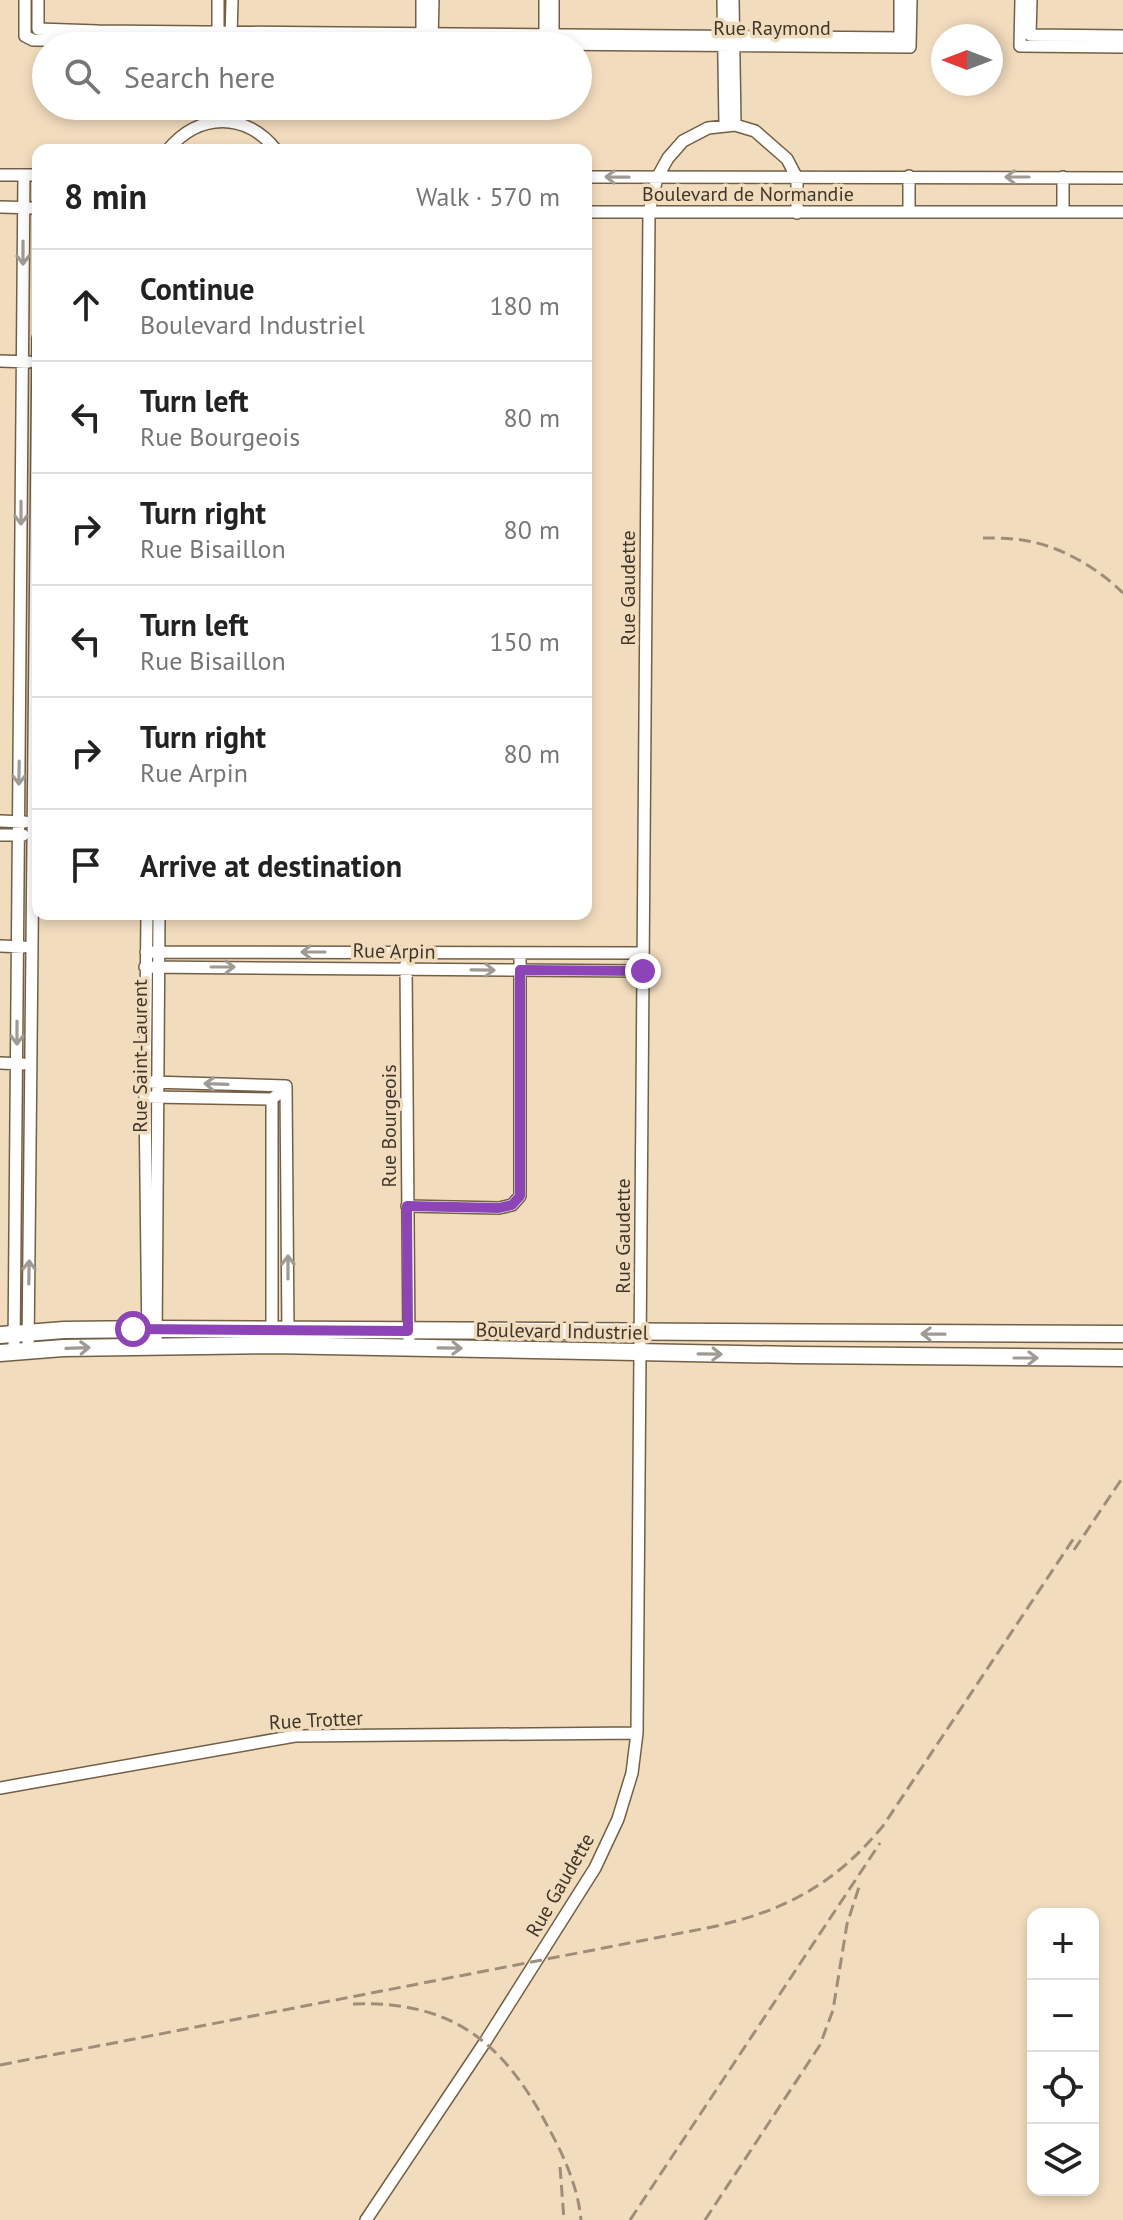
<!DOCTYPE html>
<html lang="en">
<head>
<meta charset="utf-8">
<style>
	:root { --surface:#fff; --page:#f6f6f6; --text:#222; --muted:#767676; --line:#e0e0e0 }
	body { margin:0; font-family:"PT Sans",sans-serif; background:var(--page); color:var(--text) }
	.controls { position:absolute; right:24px; bottom:24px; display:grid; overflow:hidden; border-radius:16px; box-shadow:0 4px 12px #0003 }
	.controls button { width:72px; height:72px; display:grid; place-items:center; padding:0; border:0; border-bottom:2px solid var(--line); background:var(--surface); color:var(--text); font:40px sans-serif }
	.compass { position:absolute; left:931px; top:24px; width:72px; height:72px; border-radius:50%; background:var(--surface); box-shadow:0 4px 12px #0003; rotate:270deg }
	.stop { position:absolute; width:24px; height:24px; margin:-18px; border:6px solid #8d44b7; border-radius:50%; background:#fff }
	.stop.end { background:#8d44b7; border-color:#fff; box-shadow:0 2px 8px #0008 }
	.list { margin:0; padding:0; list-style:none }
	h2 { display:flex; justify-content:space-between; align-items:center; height:104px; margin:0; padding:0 32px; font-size:34px }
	h2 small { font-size:26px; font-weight:400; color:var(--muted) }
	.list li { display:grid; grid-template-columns:52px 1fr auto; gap:24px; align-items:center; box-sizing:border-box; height:112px; padding:0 32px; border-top:2px solid var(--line) }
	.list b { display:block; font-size:30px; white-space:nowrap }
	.list p { margin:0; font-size:26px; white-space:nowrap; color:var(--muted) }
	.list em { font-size:26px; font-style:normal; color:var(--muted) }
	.icon { flex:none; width:44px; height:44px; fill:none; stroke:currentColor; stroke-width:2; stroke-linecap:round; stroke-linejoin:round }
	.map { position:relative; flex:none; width:1123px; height:2220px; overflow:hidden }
	.search { position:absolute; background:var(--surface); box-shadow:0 4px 12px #0003; left:32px; top:32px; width:560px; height:88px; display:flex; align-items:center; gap:20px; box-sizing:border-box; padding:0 28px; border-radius:44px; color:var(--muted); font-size:30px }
	.panel { position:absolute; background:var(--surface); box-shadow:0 4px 12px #0003; left:32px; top:144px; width:560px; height:776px; border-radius:16px }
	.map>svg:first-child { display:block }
</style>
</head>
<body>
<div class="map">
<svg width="1123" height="2220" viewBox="0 0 1123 2220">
	<rect width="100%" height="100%" fill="#f2dcbe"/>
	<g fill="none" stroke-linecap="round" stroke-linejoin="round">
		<defs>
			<path id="street" d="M545 0V39
				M723 0 725 125
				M733 0 735 125
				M1021 0 1020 46 1123 47
				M1031 0 1030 35 1123 36
				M38 29 98 31 900 38 910 47
				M38 29V0
				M25 36 33 40 910 47
				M25 36V0
				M231 37 232 0
				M900 38V0
				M218 39V0
				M422 39V0
				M432 39 433 0
				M553 40V0
				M910 47 911 0
				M230 121V106
				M168 150C198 112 247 112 276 150
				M0 175H38
				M909 176V211
				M586 177 1123 178
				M1063 177V212
				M0 207 38 208
				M586 212H1123
				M0 361 29 362
				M0 821 25 822
				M0 835H23
				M147 914 145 1097 148 1346
				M0 946 24 947
				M146 952 643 953
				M406 964 409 1347
				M145 967 643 971
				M0 1063 23 1064
				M151 1082 286 1086
				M286 1086 288 1334
				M151 1097 272 1099 277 1095
				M272 1099V1334
				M407 1206 499 1208 512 1205 520 1196V953
				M156 1346 159 914
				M28 1350 38 338
				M14 1351 24 175
				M0 1788 295 1736 637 1733
				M366 2220 485 2042 595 1868 618 1819 632 1773 637 1733 649 212 657 178 668 158 683 141 708 128 735 125 755 131 787 159 797 178V213"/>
			<path id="secondary" d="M0 1335 64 1330 156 1329 1123 1334
				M0 1353 63 1348 272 1345 796 1355 1123 1358"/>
		</defs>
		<!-- street casing -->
		<use href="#street" stroke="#735f45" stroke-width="14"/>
		<!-- secondary casing -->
		<use href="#secondary" stroke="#735f45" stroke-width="19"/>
		<!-- street -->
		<use href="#street" stroke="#fff" stroke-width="11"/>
		<!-- secondary -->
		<use href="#secondary" stroke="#fff" stroke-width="16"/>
		<!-- rail -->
		<path stroke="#9e8e79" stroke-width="3" stroke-dasharray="12 6" stroke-linecap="butt" d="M983 538C997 538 1013 538 1028 541 1062 547 1099 569 1123 593
			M1074 1550 1123 1477
			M353 2004C452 2000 504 2043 548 2127 564 2156 578 2187 581 2220
			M0 2065 712 1927C785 1911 835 1884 883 1826L1076 1535
			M560 2167 564 2220
			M630 2220 880 1843
			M705 2220 820 2045 833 2010 847 1924 859 1887"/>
	</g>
	<!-- one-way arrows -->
	<defs><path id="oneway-shaft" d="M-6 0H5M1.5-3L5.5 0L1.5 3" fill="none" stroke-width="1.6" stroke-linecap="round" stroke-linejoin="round" transform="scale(2)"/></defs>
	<g stroke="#9f9a94">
		<use href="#oneway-shaft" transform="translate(617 177) rotate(-179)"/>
		<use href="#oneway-shaft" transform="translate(1017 177) rotate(-180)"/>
		<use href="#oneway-shaft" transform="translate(23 253) rotate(90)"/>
		<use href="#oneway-shaft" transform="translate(21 513) rotate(90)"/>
		<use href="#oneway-shaft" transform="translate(19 773) rotate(91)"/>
		<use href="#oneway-shaft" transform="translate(313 952) rotate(-180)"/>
		<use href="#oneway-shaft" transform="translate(223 967)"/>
		<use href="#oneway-shaft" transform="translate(483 970) rotate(1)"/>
		<use href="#oneway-shaft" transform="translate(17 1033) rotate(90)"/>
		<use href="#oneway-shaft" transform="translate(216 1084) rotate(-178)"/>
		<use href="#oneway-shaft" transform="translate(288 1267) rotate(-90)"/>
		<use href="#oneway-shaft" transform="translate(29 1272) rotate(-89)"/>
		<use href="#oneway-shaft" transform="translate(933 1334) rotate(-179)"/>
		<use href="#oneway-shaft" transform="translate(78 1348) rotate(-2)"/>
		<use href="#oneway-shaft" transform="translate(450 1348) rotate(1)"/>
		<use href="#oneway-shaft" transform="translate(710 1354) rotate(1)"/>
		<use href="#oneway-shaft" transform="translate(1026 1358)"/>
	</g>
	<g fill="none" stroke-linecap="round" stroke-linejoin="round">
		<!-- route -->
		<path stroke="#8d44b7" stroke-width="10" d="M133 1329 408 1331 407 1206 499 1208 512 1205 520 1196V970L643 971"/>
	</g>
	<g text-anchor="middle" stroke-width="7" stroke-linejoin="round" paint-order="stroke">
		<!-- street labels -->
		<g font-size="20" fill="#3f362a" stroke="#f2dcbe">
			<text x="772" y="35">Rue Raymond</text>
			<text x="748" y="201">Boulevard de Normandie</text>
			<text transform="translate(628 588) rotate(-90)" y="7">Rue Gaudette</text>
			<text transform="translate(394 951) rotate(1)" y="7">Rue Arpin</text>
			<text transform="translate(140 1056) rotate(-90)" y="7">Rue Saint-Laurent</text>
			<text transform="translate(389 1126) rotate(-90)" y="7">Rue Bourgeois</text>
			<text transform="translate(623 1236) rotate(-90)" y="7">Rue Gaudette</text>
			<text transform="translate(562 1331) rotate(1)" y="7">Boulevard Industriel</text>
			<text transform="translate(316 1720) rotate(-3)" y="7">Rue Trotter</text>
			<text transform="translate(560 1885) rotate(-60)" y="7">Rue Gaudette</text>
		</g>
	</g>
</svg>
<div class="controls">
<button>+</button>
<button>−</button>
<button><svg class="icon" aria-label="locate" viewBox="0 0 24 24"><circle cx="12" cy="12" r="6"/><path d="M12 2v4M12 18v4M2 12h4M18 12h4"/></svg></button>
<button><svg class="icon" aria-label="layers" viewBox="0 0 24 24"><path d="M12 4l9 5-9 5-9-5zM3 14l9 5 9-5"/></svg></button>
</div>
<svg class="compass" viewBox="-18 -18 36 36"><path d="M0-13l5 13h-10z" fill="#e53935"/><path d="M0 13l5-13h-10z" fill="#767676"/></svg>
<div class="stop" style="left:133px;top:1329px"></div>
<div class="stop end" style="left:643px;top:971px"></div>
<div class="search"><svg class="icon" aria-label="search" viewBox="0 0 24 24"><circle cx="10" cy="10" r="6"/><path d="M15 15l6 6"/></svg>Search here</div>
<section class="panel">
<h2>8 min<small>Walk · 570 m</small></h2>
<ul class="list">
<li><svg class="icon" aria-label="ahead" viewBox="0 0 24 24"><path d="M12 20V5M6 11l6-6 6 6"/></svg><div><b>Continue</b><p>Boulevard Industriel</p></div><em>180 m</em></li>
<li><svg class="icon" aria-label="left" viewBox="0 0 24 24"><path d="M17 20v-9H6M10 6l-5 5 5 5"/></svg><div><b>Turn left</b><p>Rue Bourgeois</p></div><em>80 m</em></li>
<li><svg class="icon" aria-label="right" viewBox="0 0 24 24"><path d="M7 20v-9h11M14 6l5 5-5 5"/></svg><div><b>Turn right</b><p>Rue Bisaillon</p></div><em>80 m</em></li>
<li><svg class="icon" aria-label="left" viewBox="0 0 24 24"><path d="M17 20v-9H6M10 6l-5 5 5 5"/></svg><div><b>Turn left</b><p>Rue Bisaillon</p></div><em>150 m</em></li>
<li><svg class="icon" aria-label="right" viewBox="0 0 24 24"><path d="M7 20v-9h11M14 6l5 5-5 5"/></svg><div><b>Turn right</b><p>Rue Arpin</p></div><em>80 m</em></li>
<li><svg class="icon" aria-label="arrive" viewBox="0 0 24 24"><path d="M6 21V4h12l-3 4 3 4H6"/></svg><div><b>Arrive at destination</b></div></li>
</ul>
</section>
</div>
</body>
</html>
